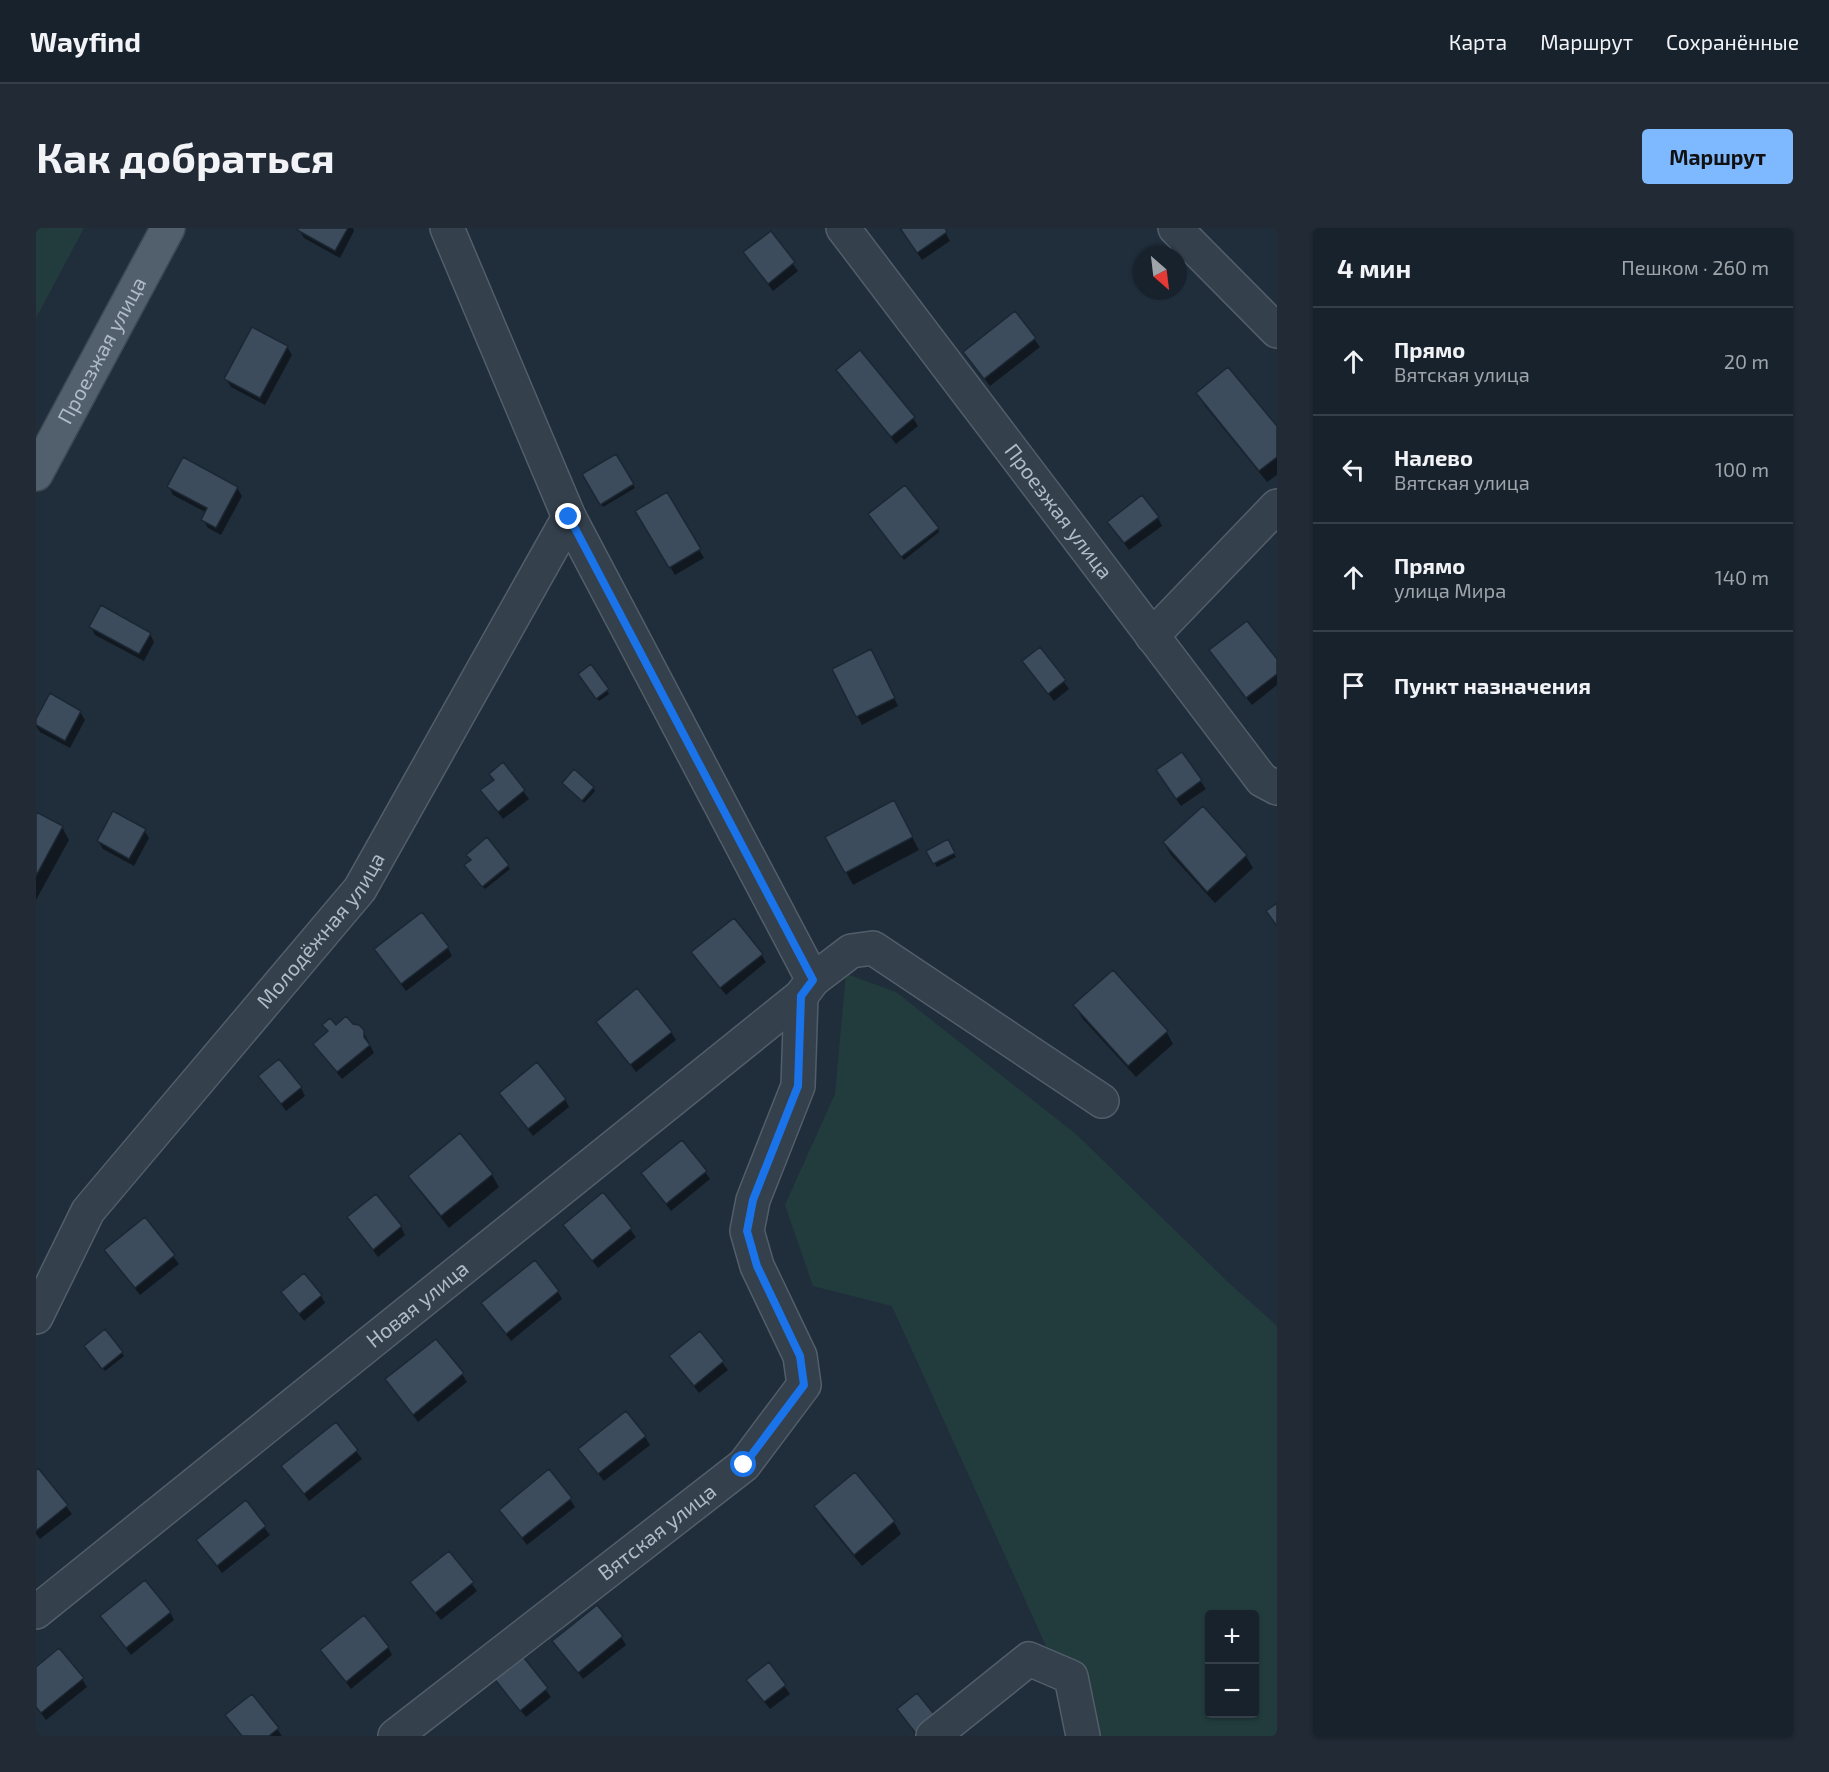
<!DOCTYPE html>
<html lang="ru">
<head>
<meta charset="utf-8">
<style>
	:root { --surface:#18222d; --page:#212a35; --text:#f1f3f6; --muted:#9fa4aa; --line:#363f49; --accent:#7eb8ff }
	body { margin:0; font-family:"Exo 2",sans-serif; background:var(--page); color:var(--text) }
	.controls { position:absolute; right:18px; bottom:18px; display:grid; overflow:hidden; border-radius:6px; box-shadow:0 2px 4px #0004 }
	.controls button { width:54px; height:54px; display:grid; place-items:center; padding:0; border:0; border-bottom:2px solid var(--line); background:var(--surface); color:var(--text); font:30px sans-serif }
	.compass { position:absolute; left:1097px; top:18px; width:54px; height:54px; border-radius:50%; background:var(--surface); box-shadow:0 2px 4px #0004; rotate:152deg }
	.stop { position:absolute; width:18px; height:18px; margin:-14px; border:4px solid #1a73e8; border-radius:50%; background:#fff }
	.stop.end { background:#1a73e8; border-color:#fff; box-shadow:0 2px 6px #0008 }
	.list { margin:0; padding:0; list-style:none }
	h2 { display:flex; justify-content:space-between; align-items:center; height:78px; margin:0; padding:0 24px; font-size:26px }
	h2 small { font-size:20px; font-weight:400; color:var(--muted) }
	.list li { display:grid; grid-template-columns:39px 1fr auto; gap:18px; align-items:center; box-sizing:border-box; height:108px; padding:0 24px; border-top:2px solid var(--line) }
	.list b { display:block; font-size:22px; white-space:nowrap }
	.list p { margin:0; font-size:20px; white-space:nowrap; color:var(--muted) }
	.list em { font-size:20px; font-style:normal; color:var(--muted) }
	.icon { flex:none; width:33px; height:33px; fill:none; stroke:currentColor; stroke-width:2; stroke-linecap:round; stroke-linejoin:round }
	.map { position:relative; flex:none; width:1241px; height:1508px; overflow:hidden; border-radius:6px }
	header { display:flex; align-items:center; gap:36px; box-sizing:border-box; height:84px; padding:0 30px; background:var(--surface); border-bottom:2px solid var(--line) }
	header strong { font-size:28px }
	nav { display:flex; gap:33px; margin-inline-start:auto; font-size:21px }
	.intro { display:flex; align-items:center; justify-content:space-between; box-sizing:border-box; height:144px; padding:0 36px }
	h1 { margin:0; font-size:42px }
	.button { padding:15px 27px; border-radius:6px; background:var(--accent); color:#111; font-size:21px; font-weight:700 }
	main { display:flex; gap:36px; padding:0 36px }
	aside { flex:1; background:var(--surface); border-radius:6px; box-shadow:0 2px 4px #0004 }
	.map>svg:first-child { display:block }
</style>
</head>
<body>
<header>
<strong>Wayfind</strong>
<nav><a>Карта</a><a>Маршрут</a><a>Сохранённые</a></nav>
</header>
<div class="intro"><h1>Как добраться</h1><a class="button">Маршрут</a></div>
<main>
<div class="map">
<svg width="1241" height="1508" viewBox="0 0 1241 1508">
	<rect width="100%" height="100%" fill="#202e3c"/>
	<!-- green -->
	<path fill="#223c3d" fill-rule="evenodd" d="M0 0H48L0 90Z
		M810 746 860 764 1041 907 1193 1055 1241 1098V1508H1046L1034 1471 856 1078 777 1058 749 977 799 866ZM1174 1386H1218V1486H1174Z"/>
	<!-- shadow -->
	<path fill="#0007" d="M264 0H317L318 3 304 30 268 10 263 2Z
		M865 0H907L914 13 886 32Z
		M734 5 762 43 737 63 714 32Z
		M979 85 1004 119 954 158 929 125Z
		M251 119 256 127 229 177 195 159 190 151Z
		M802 142 877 190 882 198 860 216Z
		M1162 165 1241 201V247L1231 254 1169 178Z
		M579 228 599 260 567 279 548 246Z
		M133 259 201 260 206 268 185 307 172 300 167 292 171 285 137 267Z
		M631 266 668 330 639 347 601 283Z
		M835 290 902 300 903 304 868 332Z
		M1122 290 1126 298 1093 322 1078 302Z
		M55 399 114 406 118 414 108 433 59 407Z
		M1004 421 1033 461 1018 473 993 441Z
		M1179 430 1241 433V457L1216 477Z
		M839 431 862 478 826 497 798 442Z
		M555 439 573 466 563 473 546 450Z
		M44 484 49 492 34 520 4 504 0 498V494Z
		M1146 526 1170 561 1145 578 1126 551Z
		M467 536 493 571 467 591 446 563 459 553Z
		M528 555 557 560 559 563 548 575Z
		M0 586 26 599 33 612 0 672Z
		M864 586 883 622 817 657 791 609Z
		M108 602 113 610 98 638 67 621 62 613Z
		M451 611 474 641 449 661 432 641Z
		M911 613 920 629 901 639 892 623Z
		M1128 615 1210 628 1217 640 1179 675 1135 627Z
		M412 720 416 728 370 763 345 730Z
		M725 726 730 734 690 767 662 732Z
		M1039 778 1130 803 1137 816 1100 849 1046 790Z
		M562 794 635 804 640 812 600 844Z
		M288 797 300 799 316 797 327 803 338 825 306 851 284 824 293 805Z
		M224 848 265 860 269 868 250 883Z
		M465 866 529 871 533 879 497 908Z
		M669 944 674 951 635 983 607 946Z
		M456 947 463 959 413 1000 381 960 374 948Z
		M567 966 600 1009 562 1040 534 1005Z
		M313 990 365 999 369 1007 342 1029Z
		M108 991 143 1036 104 1067 70 1022Z
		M522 1064 526 1071 475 1113 447 1076Z
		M285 1068 289 1075 268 1093 252 1072Z
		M663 1105 692 1142 663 1165 635 1128Z
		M52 1122 86 1125 88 1128 69 1143Z
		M426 1146 431 1154 382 1194 351 1152Z
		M299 1196 326 1231 273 1273 247 1238Z
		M609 1209 614 1217 568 1253 549 1229Z
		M2 1242 36 1286 4 1311 0 1306V1244Z
		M819 1247 858 1294 865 1306 826 1338 787 1291 780 1279Z
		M534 1271 539 1279 491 1317 470 1290Z
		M209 1275 234 1307 186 1345 162 1313Z
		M412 1325 441 1363 405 1392 381 1362Z
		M134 1384 138 1392 95 1427 66 1388Z
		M585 1409 590 1417 547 1451 518 1413Z
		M352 1419 356 1427 315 1461 286 1422Z
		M485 1429 515 1469 490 1489 464 1457Z
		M733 1437 754 1466 734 1481 717 1460Z
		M0 1441 46 1451 51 1459 10 1492 0 1479Z
		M191 1488 241 1501 246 1508H206Z"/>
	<!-- building -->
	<path fill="#3c4c5c" stroke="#1b2733" stroke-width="1.5" d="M263 0H312L299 23 261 2Z
		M864 0H909L911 4 881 25Z
		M735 3 759 34 732 56 707 24Z
		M979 83 1000 110 948 151 927 124Z
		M216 99 252 118 224 170 188 151Z
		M824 122 879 189 855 209 800 142Z
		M1192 139 1241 198V229L1223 243 1160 165Z
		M580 226 598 256 564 277 546 246Z
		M147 229 202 259 180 300 165 292 171 280 131 259Z
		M869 257 903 300 865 329 832 286Z
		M631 264 665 321 633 340 599 283Z
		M1106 267 1123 289 1088 315 1071 294Z
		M65 377 115 405 103 426 53 399Z
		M1211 393 1241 431V446L1210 470 1173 422Z
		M1004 419 1030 452 1012 466 986 433Z
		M835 421 859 470 820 489 796 441Z
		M555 436 573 461 560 471 542 446Z
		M14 465 45 483 29 513 0 497V491Z
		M1146 524 1166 552 1140 571 1120 542Z
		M467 534 489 562 462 584 444 562 458 552 453 546Z
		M538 541 558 559 546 573 526 555Z
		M858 572 877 609 809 645 789 609Z
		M1167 578 1211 627 1171 664 1127 614Z
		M77 583 110 601 93 631 61 613Z
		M0 584 27 598 0 648Z
		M451 609 473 637 446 659 428 637 435 632 430 627Z
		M912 611 919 625 897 636 890 623Z
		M1241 675V698L1230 683Z
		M386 684 413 719 365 756 338 721Z
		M698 690 727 726 684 760 655 724Z
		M1077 742 1132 803 1092 838 1037 777Z
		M601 760 636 804 594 837 560 794Z
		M310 788 317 796 323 797 328 802V809L334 817 301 844 277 816 292 803 286 797 294 790 300 797Z
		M243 831 266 859 245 876 222 848Z
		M501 834 530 871 492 901 463 865Z
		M424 905 457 946 405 988 372 948Z
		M646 912 671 943 630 976 605 945Z
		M567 964 596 1000 556 1033 527 997Z
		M340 966 366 998 337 1022 311 989Z
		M109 989 139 1027 99 1060 68 1022Z
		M499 1032 523 1063 470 1106 445 1075Z
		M268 1045 286 1067 263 1086 245 1064Z
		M69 1101 87 1124 66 1141 48 1118Z
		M664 1103 688 1133 658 1158 633 1128Z
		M400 1111 428 1145 377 1187 349 1151Z
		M590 1183 610 1208 562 1246 542 1221Z
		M300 1194 322 1222 268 1266 245 1238Z
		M2 1240 32 1277 0 1303V1242Z
		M513 1241 536 1270 486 1310 463 1282Z
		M819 1244 859 1293 818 1327 778 1278Z
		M210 1272 230 1298 181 1338 160 1312Z
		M413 1323 438 1354 399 1385 374 1354Z
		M109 1352 135 1384 90 1420 64 1388Z
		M561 1377 587 1408 542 1445 516 1413Z
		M328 1387 353 1419 310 1454 284 1422Z
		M23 1420 48 1450 5 1485 0 1479V1439Z
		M485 1426 512 1460 484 1483 457 1449Z
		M733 1434 750 1457 728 1474 710 1452Z
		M881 1465 902 1491 881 1507 861 1481Z
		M216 1466 243 1500 233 1508H206L189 1487Z"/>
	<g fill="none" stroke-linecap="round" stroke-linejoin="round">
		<defs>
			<g id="minor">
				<path d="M411 0 533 289 777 752"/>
				<path id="s1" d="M807 0 1226 552 1241 560"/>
				<path d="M1139 0 1241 103"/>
				<path d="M1116 408 1241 278"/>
				<path id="s2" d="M0 1089 52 983 324 661 533 289"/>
				<path id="s3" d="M0 1384 765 768 777 752 815 723 837 720 1066 873"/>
				<path id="s4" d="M359 1508 708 1237 768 1157 764 1128 721 1038 711 1003 717 972 762 858 765 768"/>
				<path d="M897 1508 993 1431 1035 1449 1047 1508"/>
			</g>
			<g id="major">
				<path id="s5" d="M0 246 132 0"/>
			</g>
		</defs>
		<!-- minor casing -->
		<use href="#minor" stroke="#525e6a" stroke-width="36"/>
		<!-- major casing -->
		<use href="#major" stroke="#3d4955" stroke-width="36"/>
		<!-- minor -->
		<use href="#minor" stroke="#34404c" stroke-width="33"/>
		<!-- major -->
		<use href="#major" stroke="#525f6d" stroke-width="33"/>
	</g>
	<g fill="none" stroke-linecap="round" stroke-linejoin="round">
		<!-- route -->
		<path stroke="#1a73e8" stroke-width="8" d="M533 289 777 752 765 768 762 858 717 972 711 1003 721 1038 764 1128 768 1157 708 1237"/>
	</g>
	<g text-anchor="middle" stroke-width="5" stroke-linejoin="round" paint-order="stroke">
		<!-- street labels -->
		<g font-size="21" fill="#afbbc8" stroke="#192531">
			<text dy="7" stroke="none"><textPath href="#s5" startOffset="140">Проезжая улица</textPath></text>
			<text dy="7" stroke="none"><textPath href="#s1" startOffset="356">Проезжая улица</textPath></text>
			<text dy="7" stroke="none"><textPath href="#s2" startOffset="483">Молодёжная улица</textPath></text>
			<text dy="7" stroke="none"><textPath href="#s3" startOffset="490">Новая улица</textPath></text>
			<text dy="7" stroke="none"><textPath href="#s4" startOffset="332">Вятская улица</textPath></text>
		</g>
	</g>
</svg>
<div class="controls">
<button>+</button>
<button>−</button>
</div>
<svg class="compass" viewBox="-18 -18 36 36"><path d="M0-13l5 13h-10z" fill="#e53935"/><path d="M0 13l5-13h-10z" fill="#9fa4aa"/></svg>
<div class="stop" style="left:708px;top:1237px"></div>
<div class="stop end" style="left:533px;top:289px"></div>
</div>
<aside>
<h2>4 мин<small>Пешком · 260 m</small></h2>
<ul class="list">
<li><svg class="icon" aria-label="ahead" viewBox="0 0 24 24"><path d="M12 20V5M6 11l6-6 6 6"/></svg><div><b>Прямо</b><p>Вятская улица</p></div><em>20 m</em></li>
<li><svg class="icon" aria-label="left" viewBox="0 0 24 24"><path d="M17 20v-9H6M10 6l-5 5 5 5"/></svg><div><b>Налево</b><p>Вятская улица</p></div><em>100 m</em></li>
<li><svg class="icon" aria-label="ahead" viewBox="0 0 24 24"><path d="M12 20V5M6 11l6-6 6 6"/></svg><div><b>Прямо</b><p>улица Мира</p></div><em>140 m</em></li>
<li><svg class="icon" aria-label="arrive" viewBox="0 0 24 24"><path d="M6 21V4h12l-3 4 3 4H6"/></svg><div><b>Пункт назначения</b></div></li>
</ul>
</aside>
</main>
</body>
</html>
